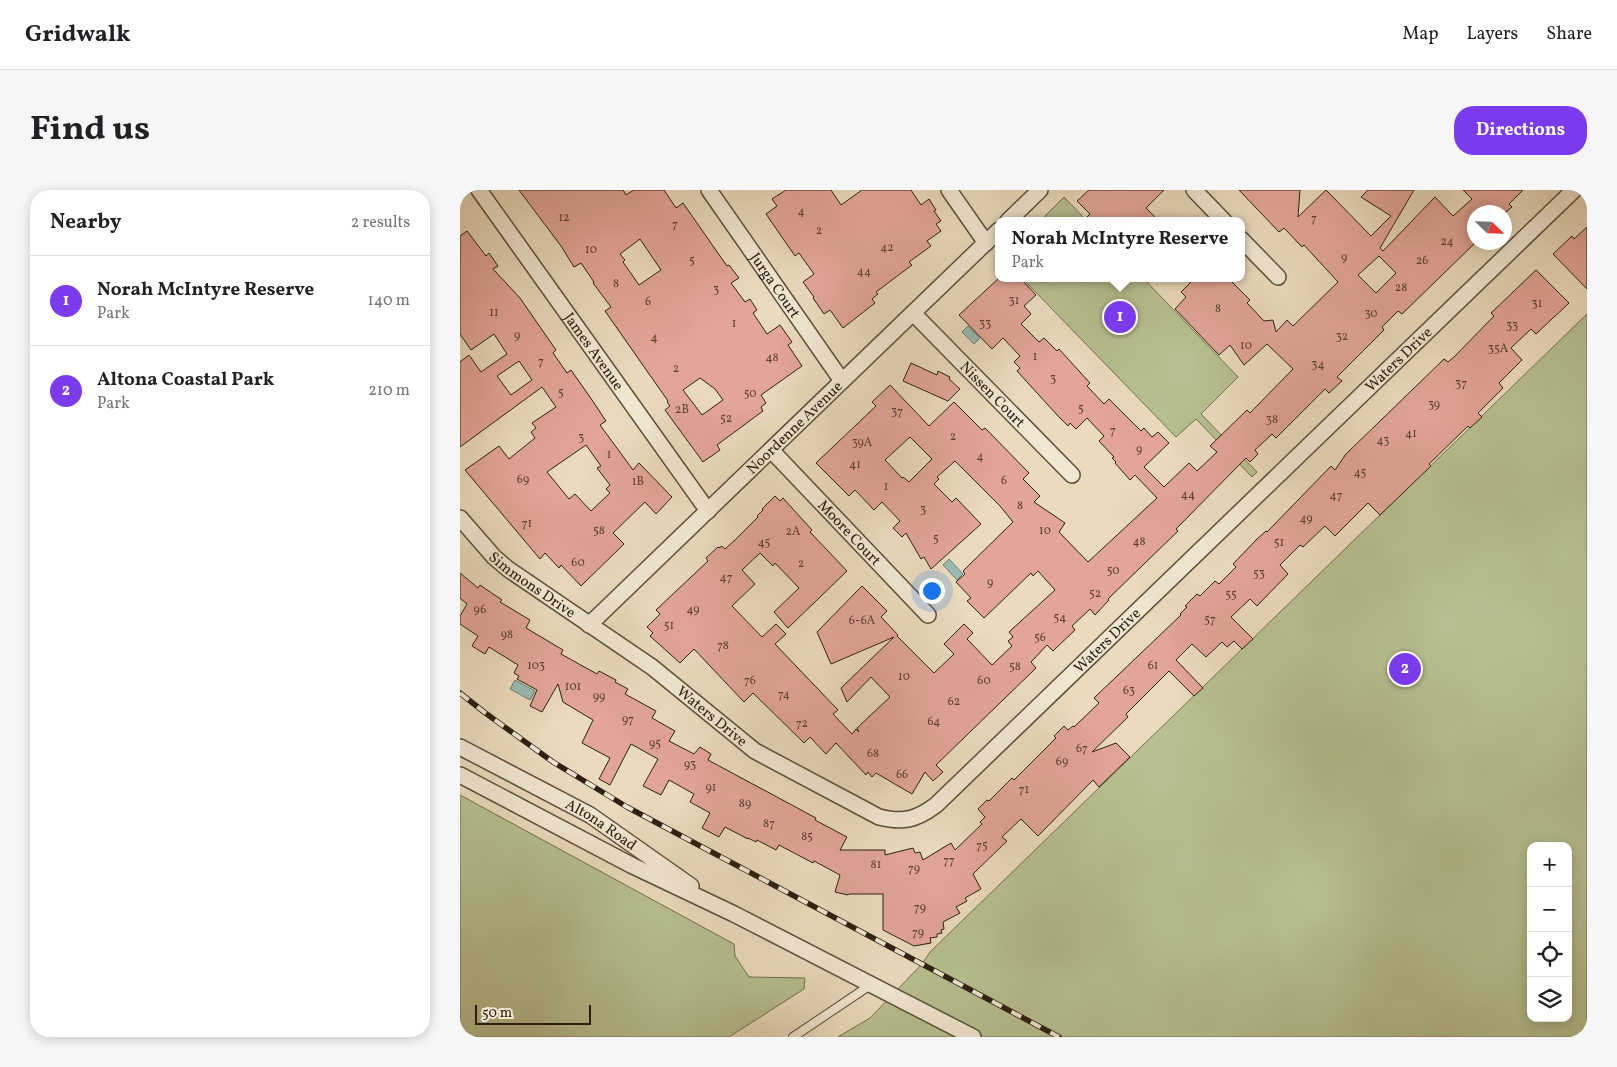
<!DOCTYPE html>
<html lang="en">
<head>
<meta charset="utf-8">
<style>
	:root { --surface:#fff; --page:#f6f6f6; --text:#202124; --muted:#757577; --line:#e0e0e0; --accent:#7c3aed }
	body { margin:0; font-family:Vollkorn,serif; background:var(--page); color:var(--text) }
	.controls { position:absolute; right:15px; bottom:15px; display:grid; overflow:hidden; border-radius:10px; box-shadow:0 2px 12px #0003 }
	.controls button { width:45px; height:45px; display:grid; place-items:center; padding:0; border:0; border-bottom:1px solid var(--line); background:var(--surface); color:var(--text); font:25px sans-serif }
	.compass { position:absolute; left:1007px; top:15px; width:45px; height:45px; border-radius:50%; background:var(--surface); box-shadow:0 2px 12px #0003; rotate:113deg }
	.scale { position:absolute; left:15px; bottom:12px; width:116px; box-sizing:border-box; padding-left:5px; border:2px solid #2c2010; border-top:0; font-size:14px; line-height:18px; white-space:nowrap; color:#2c2010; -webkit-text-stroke:4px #f1e8d4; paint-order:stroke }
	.you { position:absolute; left:471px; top:400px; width:18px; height:18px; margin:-12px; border:4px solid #fff; border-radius:50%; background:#1a73e8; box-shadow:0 0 0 8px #1a73e833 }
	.badge { display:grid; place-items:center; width:32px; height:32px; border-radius:50%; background:var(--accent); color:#fff; font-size:16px; font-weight:700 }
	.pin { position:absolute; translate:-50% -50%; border:2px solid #fff; box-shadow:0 1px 5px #0006 }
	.popup { position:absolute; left:535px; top:27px; width:250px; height:65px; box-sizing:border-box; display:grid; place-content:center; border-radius:10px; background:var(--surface); filter:drop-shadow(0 1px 4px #0005); font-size:16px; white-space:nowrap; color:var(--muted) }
	.popup b { font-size:19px; color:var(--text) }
	.popup::after { content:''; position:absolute; left:50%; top:100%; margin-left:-10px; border:10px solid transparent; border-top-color:var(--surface) }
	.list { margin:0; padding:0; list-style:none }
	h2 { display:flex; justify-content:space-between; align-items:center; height:65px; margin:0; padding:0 20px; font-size:21px }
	h2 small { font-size:16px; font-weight:400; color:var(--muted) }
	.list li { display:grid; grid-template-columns:32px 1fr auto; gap:15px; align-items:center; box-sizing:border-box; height:90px; padding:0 20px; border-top:1px solid var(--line) }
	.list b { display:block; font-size:19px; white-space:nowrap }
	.list p { margin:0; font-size:16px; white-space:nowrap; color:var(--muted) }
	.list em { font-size:16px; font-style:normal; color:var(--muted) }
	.icon { flex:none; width:28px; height:28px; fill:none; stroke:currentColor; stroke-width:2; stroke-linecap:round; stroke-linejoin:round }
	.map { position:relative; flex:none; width:1127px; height:847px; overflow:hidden; border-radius:20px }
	header { display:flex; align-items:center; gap:30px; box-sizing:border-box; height:70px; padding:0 25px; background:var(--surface); border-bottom:1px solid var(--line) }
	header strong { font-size:24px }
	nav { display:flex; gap:28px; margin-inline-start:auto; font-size:18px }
	.intro { display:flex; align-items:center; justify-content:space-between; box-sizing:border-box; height:120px; padding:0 30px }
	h1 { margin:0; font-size:35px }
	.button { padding:12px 22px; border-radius:20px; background:var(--accent); color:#fff; font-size:18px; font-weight:700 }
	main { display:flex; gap:30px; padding:0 30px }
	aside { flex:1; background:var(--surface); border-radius:20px; box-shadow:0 2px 12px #0003 }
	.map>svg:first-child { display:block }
</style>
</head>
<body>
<header>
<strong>Gridwalk</strong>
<nav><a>Map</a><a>Layers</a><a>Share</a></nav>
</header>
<div class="intro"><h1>Find us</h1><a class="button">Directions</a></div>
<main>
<aside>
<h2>Nearby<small>2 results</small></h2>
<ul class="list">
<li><span class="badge">1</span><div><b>Norah McIntyre Reserve</b><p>Park</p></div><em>140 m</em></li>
<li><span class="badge">2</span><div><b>Altona Coastal Park</b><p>Park</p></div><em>210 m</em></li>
</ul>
</aside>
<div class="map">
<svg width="1127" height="847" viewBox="0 0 1127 847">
	<rect width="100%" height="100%" fill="#eadbbd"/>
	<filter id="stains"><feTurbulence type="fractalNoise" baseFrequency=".004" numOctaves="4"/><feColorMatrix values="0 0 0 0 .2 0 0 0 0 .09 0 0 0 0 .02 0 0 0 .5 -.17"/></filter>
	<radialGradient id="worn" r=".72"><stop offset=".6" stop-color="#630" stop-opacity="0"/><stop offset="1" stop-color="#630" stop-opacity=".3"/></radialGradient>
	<!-- green -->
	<path fill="#b7c090" stroke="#727050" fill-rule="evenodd" d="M604 7 627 31H580Z
		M562 88H683L778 187 741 224 797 282 792 287 736 229 716 247Z
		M1127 124V847H378L410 828 462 774 470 762ZM1071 656H1108V828H1071Z
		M0 605 274 754 275 766 289 787 345 788 344 799 269 847H0Z"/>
	<!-- water -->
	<path fill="#98bbb3" stroke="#6d7d72" d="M508 136 520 148 514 154 502 142Z
		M489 369 503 384 497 390 483 375Z
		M55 490 75 501 70 510 50 499Z"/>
	<!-- building -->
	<path fill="#e2a597" stroke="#2c2010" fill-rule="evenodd" d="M59 0H163L166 5 174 0H204L216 18 223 13 267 76 269 75 279 88 271 93 285 112 290 109 297 120 293 123 307 144 320 135 332 152 328 155 342 176 301 205 306 213 301 217 303 221 257 255 260 260 243 272 205 220 210 216 207 212 208 211 145 121 151 117 133 93 134 92 121 73 114 77 101 56ZM180 49 201 80 179 95 163 72 165 70 160 64ZM240 188 255 199 263 210 242 225 223 200Z
		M326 0H371L381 15 402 0H451L461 15 469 9 476 20 474 21 481 31 476 34 481 41 467 51 471 56 449 72 452 75 416 102 418 104 412 109 415 113 383 138 370 120 364 124 353 108 354 107 343 92 354 84 339 63 335 66 306 24 317 16 312 9Z
		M629 0H704L686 18 699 31H623L630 24 617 11Z
		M779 0H840L838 27 866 0 911 46 931 26 901 7 908 0H954L920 58 923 61 975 7 993 26 1012 9 1003 0H1063L1049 14 1052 17 1046 22H1014V54L942 124 938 121 922 137 924 140 877 187 882 191 869 203 865 199 816 248 812 244 795 260 798 264 790 272 786 268 716 339 718 341 648 409 649 410 635 425 630 419 612 436 615 440 593 461 587 455 571 472 576 478 476 575 483 582 473 591 465 582 452 604 416 583 412 587 408 582 406 585 376 553 366 564 350 547 344 553 293 503 284 512 234 459 220 473 190 446 193 443 187 437 200 424 196 420 248 371 246 368 258 357 259 358 262 356 265 359 276 349 298 327 297 326 303 320 302 319 315 306 320 311 323 308 352 340 350 342 387 381 328 438 314 422 339 398 315 373 313 376 300 363 282 380 295 394 272 416 302 447 316 434 326 444 315 454 378 520 373 524 392 544 396 539 399 542 397 538 430 507 411 487 387 512 381 498 434 447 371 474 357 442 402 396 427 421 421 427 438 445 437 446 474 483 494 464 484 454 504 434 513 443 507 449 532 475 552 456 548 451 553 447 549 442 595 400 578 381 573 386 571 383 524 428 507 411 511 408 496 392 505 384 503 381 553 332 540 316 495 271 477 287 479 289 474 294 492 312 496 308 521 334 471 379 464 367 461 369 446 343 442 347 433 338 440 331 422 312 414 320 395 300 389 306 356 273 416 216 412 212 430 195 469 236 494 212 522 240 525 238 569 283 563 289 580 306 574 312 605 333 599 342 628 372 697 308 675 285 670 290 655 273 656 272 652 268 654 267 639 251 644 246 627 228 616 239 610 233 608 236 598 226 557 181 560 178 554 172 560 166 543 148 532 159 499 125 539 88H560L576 105 564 116 571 124 561 134 579 152 584 148 597 161 599 159 630 193 627 196 644 214 649 209 681 241 684 238 692 247 698 242 709 253 684 277 704 297 729 273 737 281 757 262 750 256 787 220 790 223 833 179 807 154 784 175 770 155 759 165 715 119 726 107 721 102 735 88H768L790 110 787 113 804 131 813 130 816 142 827 130 833 136 878 92 844 55 842 57 824 38 819 42ZM919 66 936 83 916 103 898 85ZM450 247 472 269 449 292 443 287 442 288 425 270Z
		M1127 37V99L1093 64 1112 46 1114 49Z
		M7 41 26 66 29 63 38 76 33 79 60 108 96 160 93 163 107 183 111 180 130 207 146 231 140 235 173 280 179 273 212 307 196 324 185 312 153 343 164 354 121 396 101 375 99 378 85 363 80 369 5 280 39 256 49 269 75 248 71 242 76 238 72 233 96 217 82 197 0 257V172L9 165 21 182 47 164 34 144 11 160 0 144V46ZM59 171 72 190 51 205 37 186ZM126 255 141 276 137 278 150 295 146 299 150 303 131 321 115 304 109 309 87 282Z
		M1076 80 1109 113 1076 144 1071 139 1051 158 1062 170 1039 193 1043 198 1018 223 1022 227 1010 238 1008 236 969 274 971 276 920 325 908 313 875 346 865 336 843 357 840 355 820 375 828 384 797 416 790 409 771 427 793 449 782 459 774 451 767 457 762 452 746 467 732 454 716 470 743 498 734 506 709 481 666 524 668 527 632 562 656 553 670 567 639 597 633 590 578 646 561 629 542 647 547 651 513 684 521 699 505 708 507 711 496 717 500 723 483 732 484 739 481 740 482 743 477 744V747L470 748 471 753 454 756 423 740V704H389L388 705 375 702 380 685 354 671 353 673 319 655 316 660 297 650 296 652 288 648V649L265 637 259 647 242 638 250 623 230 612 234 604 209 590 201 605 183 596 198 569 171 554 150 595 139 589 150 568 122 553 133 530 103 512 98 494 82 522 70 516 77 500 57 489 59 486 54 483 58 475 29 457 25 464 12 456 18 446 0 434V426L7 414 0 408V383L18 398 20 395 42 410 40 412 70 430 66 438 103 460 101 464 137 484 139 481 156 490 155 492 168 499 165 504 196 521 192 528 215 541 209 551 234 564 240 557 251 564 248 570 356 628 355 630 387 647 380 660H425V665L453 658 455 663 460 662 463 670 491 653 495 660 522 634 520 632 525 627 518 619 527 610 529 611 552 588 554 590 596 548 594 546 604 536 608 540 613 536 614 537 639 513 634 508 721 425 720 424 727 417 725 416 737 404 740 406 755 391 759 394 776 377 773 374 797 349 806 341 807 342 871 276 875 280 886 264 984 169 988 172 994 167 1034 126 1031 123Z
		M451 173 477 185 478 181 490 187 489 189 500 199 488 211 443 191Z"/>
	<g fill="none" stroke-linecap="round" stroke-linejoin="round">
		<defs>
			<path id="lane" d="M333 847 412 794"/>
			<g id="street">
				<path id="s1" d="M19 0 248 321"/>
				<path id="s2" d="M249 0 382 191"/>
				<path d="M489 0 526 53"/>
				<path d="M734 0 764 31"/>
				<path d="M548 31 580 0"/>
				<path d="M781 49 818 87"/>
				<path id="s3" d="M453 123 612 285"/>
				<path id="s4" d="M311 260 468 425"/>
				<path id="s5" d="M0 328 34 367 48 379 192 477 295 561 419 627C443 633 456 630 476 615L1114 0"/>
				<path id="s6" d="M129 435 539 40"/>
				<path id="s7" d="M0 557 130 625 231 696"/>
				<path d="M0 585 171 675 274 724 513 847"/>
			</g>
		</defs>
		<!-- lane casing -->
		<use href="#lane" stroke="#5c4f3b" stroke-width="10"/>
		<!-- street casing -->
		<use href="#street" stroke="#5c4f3b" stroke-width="18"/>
		<!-- lane -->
		<use href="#lane" stroke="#f1e8d4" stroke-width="8"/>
		<!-- street -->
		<use href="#street" stroke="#f1e8d4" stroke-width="15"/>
		<defs>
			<path id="rail" d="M0 503 24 522 93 572 167 617 599 847"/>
		</defs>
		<!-- rail casing -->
		<use href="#rail" stroke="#2c2010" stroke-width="5.5"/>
		<!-- rail -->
		<use href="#rail" stroke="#f1e8d4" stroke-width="4" stroke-dasharray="11" stroke-linecap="butt"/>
	</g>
	<g text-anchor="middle" stroke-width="4.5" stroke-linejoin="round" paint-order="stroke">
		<!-- number labels -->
		<g font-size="12" fill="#5a4132">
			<text x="341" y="25">4</text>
			<text x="104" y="31">12</text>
			<text x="854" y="32">7</text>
			<text x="215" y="38">7</text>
			<text x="359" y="44">2</text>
			<text x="987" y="55">24</text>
			<text x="427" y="61">42</text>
			<text x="131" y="63">10</text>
			<text x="884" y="71">9</text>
			<text x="232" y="74">5</text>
			<text x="962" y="74">26</text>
			<text x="404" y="85">44</text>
			<text x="156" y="97">8</text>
			<text x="941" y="101">28</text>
			<text x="256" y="103">3</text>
			<text x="554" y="114">31</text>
			<text x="188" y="115">6</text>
			<text x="1077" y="117">31</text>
			<text x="758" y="122">8</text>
			<text x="34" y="126">11</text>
			<text x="911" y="127">30</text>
			<text x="274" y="137">1</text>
			<text x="525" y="137">33</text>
			<text x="1052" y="139">33</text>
			<text x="57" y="149">9</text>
			<text x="882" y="150">32</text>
			<text x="194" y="151">4</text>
			<text x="786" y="159">10</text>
			<text x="1038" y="162">35A</text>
			<text x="575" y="170">1</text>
			<text x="312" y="171">48</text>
			<text x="81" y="175">7</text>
			<text x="858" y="178">34</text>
			<text x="216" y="182">2</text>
			<text x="593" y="192">3</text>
			<text x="1001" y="197">37</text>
			<text x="101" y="206">5</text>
			<text x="290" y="207">50</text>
			<text x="974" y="218">39</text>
			<text x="621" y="222">5</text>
			<text x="222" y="223">2B</text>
			<text x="437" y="225">37</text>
			<text x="266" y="232">52</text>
			<text x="812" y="233">38</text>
			<text x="653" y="244">7</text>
			<text x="951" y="247">41</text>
			<text x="493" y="250">2</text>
			<text x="121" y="251">3</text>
			<text x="923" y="254">43</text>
			<text x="402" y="256">39A</text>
			<text x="679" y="263">9</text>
			<text x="149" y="268">1</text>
			<text x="520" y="270">4</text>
			<text x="395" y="278">41</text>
			<text x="900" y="286">45</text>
			<text x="63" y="293">69</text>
			<text x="544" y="294">6</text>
			<text x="178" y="295">1B</text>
			<text x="426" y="300">1</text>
			<text x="728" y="308">44</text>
			<text x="876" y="309">47</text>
			<text x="560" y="319">8</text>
			<text x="463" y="323">3</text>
			<text x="846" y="332">49</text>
			<text x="67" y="337">71</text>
			<text x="139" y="344">58</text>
			<text x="585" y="344">10</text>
			<text x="333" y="345">2A</text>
			<text x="476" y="352">5</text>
			<text x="679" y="355">48</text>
			<text x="304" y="356">45</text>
			<text x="819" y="356">51</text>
			<text x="118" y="376">60</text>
			<text x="341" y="377">2</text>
			<text x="653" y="384">50</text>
			<text x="799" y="387">53</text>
			<text x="266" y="391">47</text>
			<text x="530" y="396">9</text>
			<text x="635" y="407">52</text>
			<text x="771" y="408">55</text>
			<text x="20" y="423">96</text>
			<text x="233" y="423">49</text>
			<text x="600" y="431">54</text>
			<text x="750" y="433">57</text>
			<text x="402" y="434">6-6A</text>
			<text x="209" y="439">51</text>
			<text x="47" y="448">98</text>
			<text x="580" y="451">56</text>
			<text x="263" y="459">78</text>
			<text x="76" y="479">103</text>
			<text x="693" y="479">61</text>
			<text x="555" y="480">58</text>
			<text x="444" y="490">10</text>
			<text x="290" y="494">76</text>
			<text x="524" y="494">60</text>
			<text x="113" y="500">101</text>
			<text x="669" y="504">63</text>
			<text x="324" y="508">74</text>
			<text x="139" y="510">99</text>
			<text x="494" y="515">62</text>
			<text x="168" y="533">97</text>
			<text x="474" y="535">64</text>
			<text x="342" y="537">72</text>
			<text x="195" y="557">95</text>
			<text x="622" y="562">67</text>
			<text x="413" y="567">68</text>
			<text x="602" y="575">69</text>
			<text x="230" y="578">93</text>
			<text x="442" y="588">66</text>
			<text x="251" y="601">91</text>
			<text x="564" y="603">71</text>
			<text x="285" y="617">89</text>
			<text x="309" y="637">87</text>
			<text x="347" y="650">85</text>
			<text x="522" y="659">75</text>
			<text x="489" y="674">77</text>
			<text x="416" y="678">81</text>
			<text x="454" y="682">79</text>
			<text x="460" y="721">79</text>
			<text x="458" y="746">79</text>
		</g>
		<!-- street labels -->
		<g font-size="15" fill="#2c2010" stroke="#f1e8d4">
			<text dy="5" stroke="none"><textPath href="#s2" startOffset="116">Jurga Court</textPath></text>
			<text dy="5" stroke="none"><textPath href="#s1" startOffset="198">James Avenue</textPath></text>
			<text dy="5" stroke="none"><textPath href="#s5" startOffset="1221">Waters Drive</textPath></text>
			<text dy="5" stroke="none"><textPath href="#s3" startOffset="114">Nissen Court</textPath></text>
			<text dy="5" stroke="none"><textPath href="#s6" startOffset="285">Noordenne Avenue</textPath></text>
			<text dy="5" stroke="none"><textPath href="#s4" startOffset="114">Moore Court</textPath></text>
			<text dy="5" stroke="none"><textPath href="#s5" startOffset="99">Simmons Drive</textPath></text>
			<text dy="5" stroke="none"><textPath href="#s5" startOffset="816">Waters Drive</textPath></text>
			<text dy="5" stroke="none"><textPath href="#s5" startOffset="322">Waters Drive</textPath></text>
			<text dy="5" stroke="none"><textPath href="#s7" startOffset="161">Altona Road</textPath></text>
		</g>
	</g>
	<rect width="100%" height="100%" filter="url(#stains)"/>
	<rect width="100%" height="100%" fill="url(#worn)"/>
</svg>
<div class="controls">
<button>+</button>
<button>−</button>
<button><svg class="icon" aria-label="locate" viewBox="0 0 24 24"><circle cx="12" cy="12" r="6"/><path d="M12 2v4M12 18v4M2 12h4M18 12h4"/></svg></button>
<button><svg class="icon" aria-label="layers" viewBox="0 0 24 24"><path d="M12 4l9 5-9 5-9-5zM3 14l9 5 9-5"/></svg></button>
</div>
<svg class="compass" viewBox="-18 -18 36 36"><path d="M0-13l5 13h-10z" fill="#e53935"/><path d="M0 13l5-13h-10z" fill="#757577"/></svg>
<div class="scale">50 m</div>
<div class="you"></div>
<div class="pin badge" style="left:660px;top:127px">1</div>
<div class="popup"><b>Norah McIntyre Reserve</b>Park</div>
<div class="pin badge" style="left:945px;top:479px">2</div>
</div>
</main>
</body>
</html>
